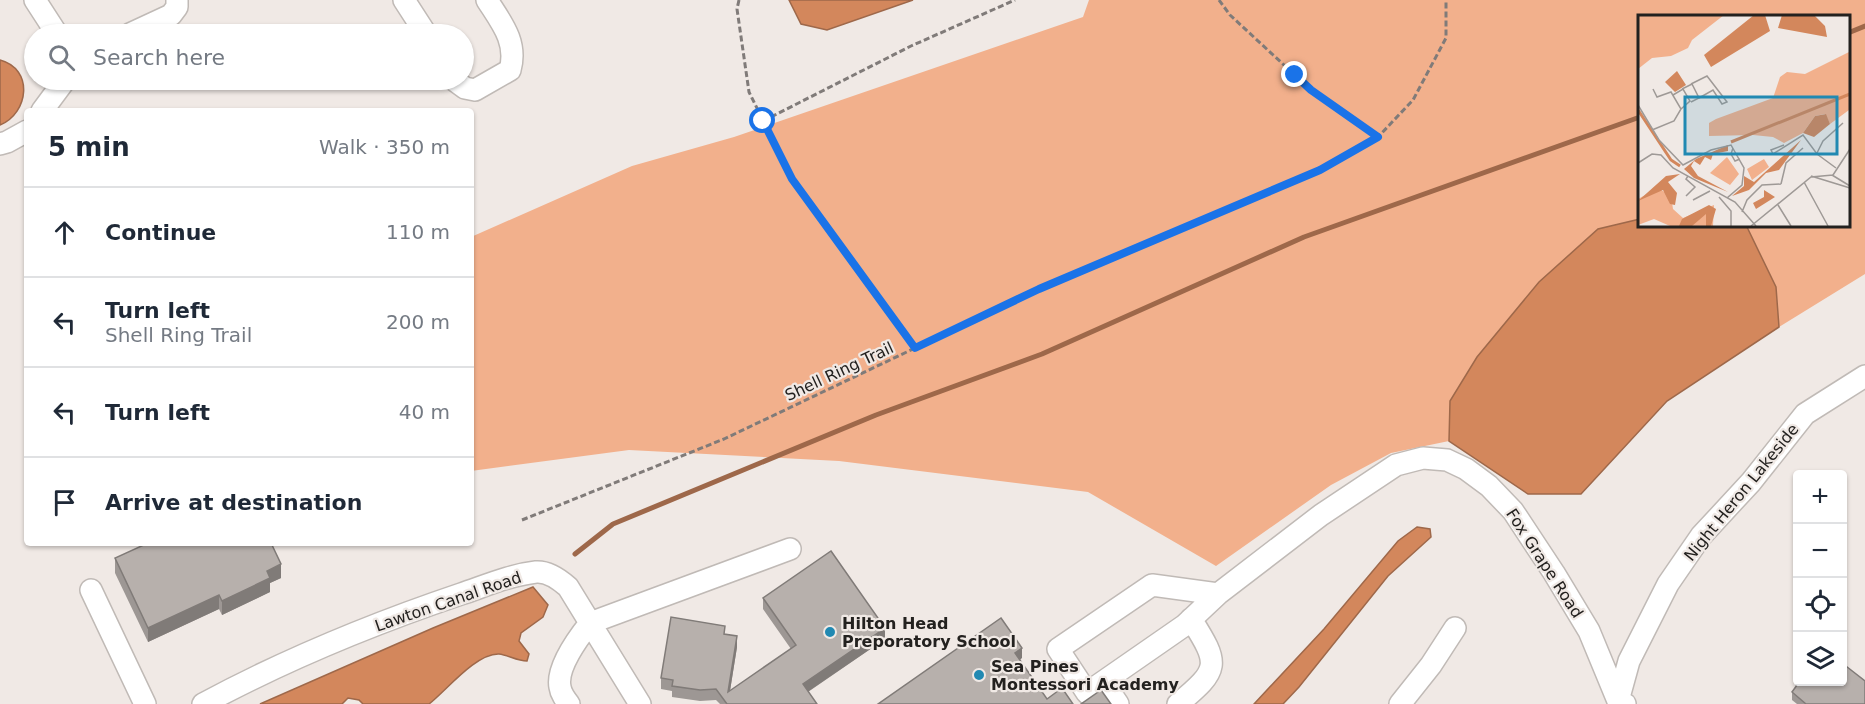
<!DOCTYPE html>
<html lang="en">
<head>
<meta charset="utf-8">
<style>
	:root { --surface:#fff; --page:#f2f2f3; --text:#1f2937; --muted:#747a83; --line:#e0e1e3 }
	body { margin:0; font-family:"DejaVu Sans",sans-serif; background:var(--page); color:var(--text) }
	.controls { position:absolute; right:18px; bottom:18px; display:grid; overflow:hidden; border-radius:6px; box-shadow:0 2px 4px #0004 }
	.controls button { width:54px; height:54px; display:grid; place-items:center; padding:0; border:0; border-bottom:2px solid var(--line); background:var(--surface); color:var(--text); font:30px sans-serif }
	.stop { position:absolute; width:18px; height:18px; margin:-14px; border:4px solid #1a73e8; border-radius:50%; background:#fff }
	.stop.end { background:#1a73e8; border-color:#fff; box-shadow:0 2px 6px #0008 }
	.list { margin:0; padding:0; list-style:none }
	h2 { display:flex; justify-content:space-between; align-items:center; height:78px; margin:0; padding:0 24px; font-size:26px }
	h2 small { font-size:20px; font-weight:400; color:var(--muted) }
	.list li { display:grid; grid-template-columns:39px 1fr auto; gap:18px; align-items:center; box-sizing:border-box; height:90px; padding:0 24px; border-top:2px solid var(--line) }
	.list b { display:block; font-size:22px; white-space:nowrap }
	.list p { margin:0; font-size:20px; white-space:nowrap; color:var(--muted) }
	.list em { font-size:20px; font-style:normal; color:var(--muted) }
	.icon { flex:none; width:33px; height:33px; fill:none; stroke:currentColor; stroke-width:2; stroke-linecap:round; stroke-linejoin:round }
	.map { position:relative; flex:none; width:1865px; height:704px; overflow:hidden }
	.search { position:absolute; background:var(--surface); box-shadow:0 2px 4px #0004; left:24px; top:24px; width:450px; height:66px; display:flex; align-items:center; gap:15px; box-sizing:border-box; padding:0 21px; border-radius:33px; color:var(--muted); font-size:22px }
	.panel { position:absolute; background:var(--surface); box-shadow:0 2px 4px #0004; left:24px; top:108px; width:450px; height:438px; border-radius:6px }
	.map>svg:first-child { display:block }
</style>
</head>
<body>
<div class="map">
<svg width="1865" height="704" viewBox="0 0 1865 704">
	<rect width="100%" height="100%" fill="#f0e9e5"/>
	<!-- green -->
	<path fill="#f2b08c" d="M1089 0H1865V274L1779 327 1776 287 1746 225H1848V16H1640V219L1598 229 1450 401 1449 441 1391 453 1331 485 1216 566 1088 492 839 461 629 450 471 471V237L632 166 734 137 1083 17Z"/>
	<!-- water -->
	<path fill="#d3875c" stroke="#9e684a" stroke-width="1.5" d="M789 0H913L827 30 801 24Z
		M0 60C34 69 29 113 0 125Z
		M1640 219V225H1746L1776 287 1779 327 1667 401 1581 494H1528L1449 441 1450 401 1477 357 1539 282 1598 229Z
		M1417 527 1430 529 1431 537 1388 576 1299 687 1283 704H1254L1324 629 1398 541Z
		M533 587 548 605 543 617 521 633 519 641 529 654 527 661C517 661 508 655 499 654 476 653 446 691 429 704H363L359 700 348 698 342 704H260L433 628Z"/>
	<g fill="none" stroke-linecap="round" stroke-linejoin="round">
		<!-- stream -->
		<path stroke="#9e684a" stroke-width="5" d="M1848 33 1865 26
			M575 554 613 524 876 415 1042 354 1304 237 1640 117"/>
		<defs>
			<path id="minor" d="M35 0 57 34
				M404 0 426 34
				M130 34 171 15 177 7V0
				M454 80 465 88 475 90 510 70C518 42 501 22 487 0
				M42 111 65 80
				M0 144 7 142 27 131
				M91 590 145 704
				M1218 594 1152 585 1058 649 1087 693 1185 625 1218 594 1321 515 1396 465 1423 458 1447 460 1466 469 1489 486 1513 511 1554 573 1589 631 1618 701 1625 704
				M1103 682 1118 704
				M1618 701 1629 661 1668 584 1701 536 1751 482 1805 414 1865 376
				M203 704C285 660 372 624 461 594 485 586 510 575 536 572 548 571 559 579 568 587L640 704
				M569 704C565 699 561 694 560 687 556 668 578 638 590 623L790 549
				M1178 704C1220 669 1220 665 1191 619
				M1400 704 1431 665 1455 628"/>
		</defs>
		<!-- minor casing -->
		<use href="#minor" stroke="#c0bab6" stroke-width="24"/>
		<!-- path -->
		<path stroke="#807b79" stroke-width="3" stroke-dasharray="6 3" stroke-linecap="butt" d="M739 0 737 9 749 92 792 179 915 348
			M1219 0 1230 15 1311 90 1378 137
			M763 121 911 46 1015 0
			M522 520 724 439 1039 289 1320 170 1378 137 1413 100 1446 38V0"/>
		<!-- minor -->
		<use href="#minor" stroke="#fff" stroke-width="21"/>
	</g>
	<!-- wall -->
	<path fill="#9d9794" d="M115 558 281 578 270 583V592L222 615 219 609 148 642 115 573Z
		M763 598 885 639 808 692 817 704H720L716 700 700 701 672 697V691L661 689V678L725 634 737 647 730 691 791 649 763 609Z
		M1792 692 1865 704H1797L1792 700Z"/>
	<!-- shaded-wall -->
	<path fill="#807b78" d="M281 564V578L270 583V592L222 615V601L267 571Z
		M219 595V609L148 642V628Z
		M885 628V639L803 695V684Z
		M737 636V647L728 703V692Z
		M1022 648V658L1015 664V653Z"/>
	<!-- building -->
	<path fill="#b7b0ac" stroke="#807b78" stroke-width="1.5" d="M148 543H271L281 564 267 571 270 578 222 601 219 595 148 628 115 558Z
		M831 551 885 628 803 684 817 704H727L716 689 700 690 672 686 673 680 661 678 671 617 725 626 724 634 737 636 728 692 796 645 763 598Z
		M1001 618 1022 648 1015 653 1047 699 1062 688 1073 704H878Z
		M1842 663 1865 681V704H1806L1792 692 1800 681H1811L1813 683V681H1842Z
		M1101 690 1111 704H1081Z"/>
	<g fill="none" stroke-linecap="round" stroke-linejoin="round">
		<!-- route -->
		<path stroke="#1a73e8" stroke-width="8" d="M763 121 792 179 915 348 1039 289 1320 170 1378 137 1311 90 1295 75"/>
	</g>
	<!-- markers -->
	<g fill="#2189b2" stroke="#f0e9e5" stroke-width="2">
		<circle cx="830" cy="632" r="6"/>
		<circle cx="979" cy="675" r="6"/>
	</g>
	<g text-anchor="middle" stroke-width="4.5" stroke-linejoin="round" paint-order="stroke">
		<!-- street labels -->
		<g font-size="16" fill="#23211f" stroke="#f0e9e5">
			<text transform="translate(839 371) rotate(-25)" y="6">Shell Ring Trail</text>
			<text transform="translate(1741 492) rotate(-51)" y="6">Night Heron Lakeside</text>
			<text transform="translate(1545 563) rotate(57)" y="6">Fox Grape Road</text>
			<text transform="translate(448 601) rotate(-19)" y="6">Lawton Canal Road</text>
		</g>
		<!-- poi labels -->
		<g font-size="16" font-weight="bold" fill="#23211f" stroke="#f0e9e5" text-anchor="start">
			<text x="842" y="629">Hilton Head<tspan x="842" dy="18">Preporatory School</tspan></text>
			<text x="991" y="672">Sea Pines<tspan x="991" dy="18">Montessori Academy</tspan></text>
		</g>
	</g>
	<!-- overview -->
	<g transform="translate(1638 15)">
		<rect width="212" height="212" fill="#f0e9e5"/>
		<path d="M0 0H86L54 25 50 33 33 41 14 43 0 54ZM211 37V95L192 109 187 99 177 101 165 118 146 128 135 122 115 120 71 121V108L78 104 135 83 142 62 149 57 167 59ZM89 142 101 159 92 170 72 158ZM126 144 131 152 114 165 109 154ZM20 173 33 181 35 194 45 203 76 190 75 211H32L16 204 0 210V184Z" fill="#f2b08c"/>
		<path d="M116 0H127L132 16 73 52 66 40ZM144 0H176L187 11 189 22 140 13ZM39 56 48 70 37 77 27 67ZM188 99 192 109 176 122 165 118 177 101ZM163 125 141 155 128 158 111 175 94 181 106 171V161L116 167ZM90 130V136L75 139 73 145 67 142 62 150 56 146 53 151 60 161 90 177 56 163 46 154 58 144ZM42 159 30 167 39 178 37 190 32 189 25 175 0 186 28 161ZM126 175 137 182 118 194 115 188 126 182ZM71 190 78 194 73 211H68V199L54 211H41L44 204Z" fill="#d3875c"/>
		<path fill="none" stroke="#d3875c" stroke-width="3" d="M0 95 33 145 42 151M93 127 212 79"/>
		<path fill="none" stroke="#9e9996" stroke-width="1.5" d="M53 69 69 61 89 87 84 89 75 75 61 83M44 74 54 69 61 83 53 87M35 80 45 74 52 86 43 94M0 90 21 125 45 150 73 135 93 130 106 153 104 170 89 183M14 115 36 106 43 94 33 77 19 82 15 74M146 130 133 135 135 139 165 120 179 139 198 153M95 133 93 139 97 146 102 144M179 138 185 126 205 108M0 148 14 139 23 140 35 153 97 187 118 211M194 160 212 171M195 160 212 134M173 161 212 173M166 167 190 211M143 169 148 148 165 133M48 181 57 172 48 164 50 161M81 182 93 196V211M55 185 72 176M140 190 153 211M104 197 109 185 124 170 143 169M113 211 173 162 195 160"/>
		<path fill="#2189b2" fill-opacity="0.15" stroke="#2189b2" stroke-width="3" d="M47 82H199V139H47Z"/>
		<rect width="212" height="212" fill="none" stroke="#23211f" stroke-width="3"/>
	</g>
</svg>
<div class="controls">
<button>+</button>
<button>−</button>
<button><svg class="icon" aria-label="locate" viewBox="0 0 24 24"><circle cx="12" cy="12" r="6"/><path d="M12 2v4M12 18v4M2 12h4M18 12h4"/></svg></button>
<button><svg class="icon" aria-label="layers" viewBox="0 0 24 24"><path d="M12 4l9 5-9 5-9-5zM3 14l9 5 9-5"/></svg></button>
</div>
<div class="stop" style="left:763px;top:121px"></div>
<div class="stop end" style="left:1295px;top:75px"></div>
<div class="search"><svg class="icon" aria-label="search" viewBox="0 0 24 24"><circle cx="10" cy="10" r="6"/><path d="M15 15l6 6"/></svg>Search here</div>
<section class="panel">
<h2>5 min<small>Walk · 350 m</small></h2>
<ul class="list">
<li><svg class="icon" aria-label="ahead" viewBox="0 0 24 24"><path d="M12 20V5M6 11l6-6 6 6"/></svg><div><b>Continue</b></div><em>110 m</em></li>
<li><svg class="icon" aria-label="left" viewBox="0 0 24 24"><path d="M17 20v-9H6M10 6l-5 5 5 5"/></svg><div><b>Turn left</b><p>Shell Ring Trail</p></div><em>200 m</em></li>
<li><svg class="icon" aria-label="left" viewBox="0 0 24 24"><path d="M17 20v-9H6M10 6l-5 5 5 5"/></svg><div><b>Turn left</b></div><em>40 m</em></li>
<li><svg class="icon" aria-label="arrive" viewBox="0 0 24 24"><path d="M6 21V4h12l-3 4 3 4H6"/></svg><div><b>Arrive at destination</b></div></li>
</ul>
</section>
</div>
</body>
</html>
